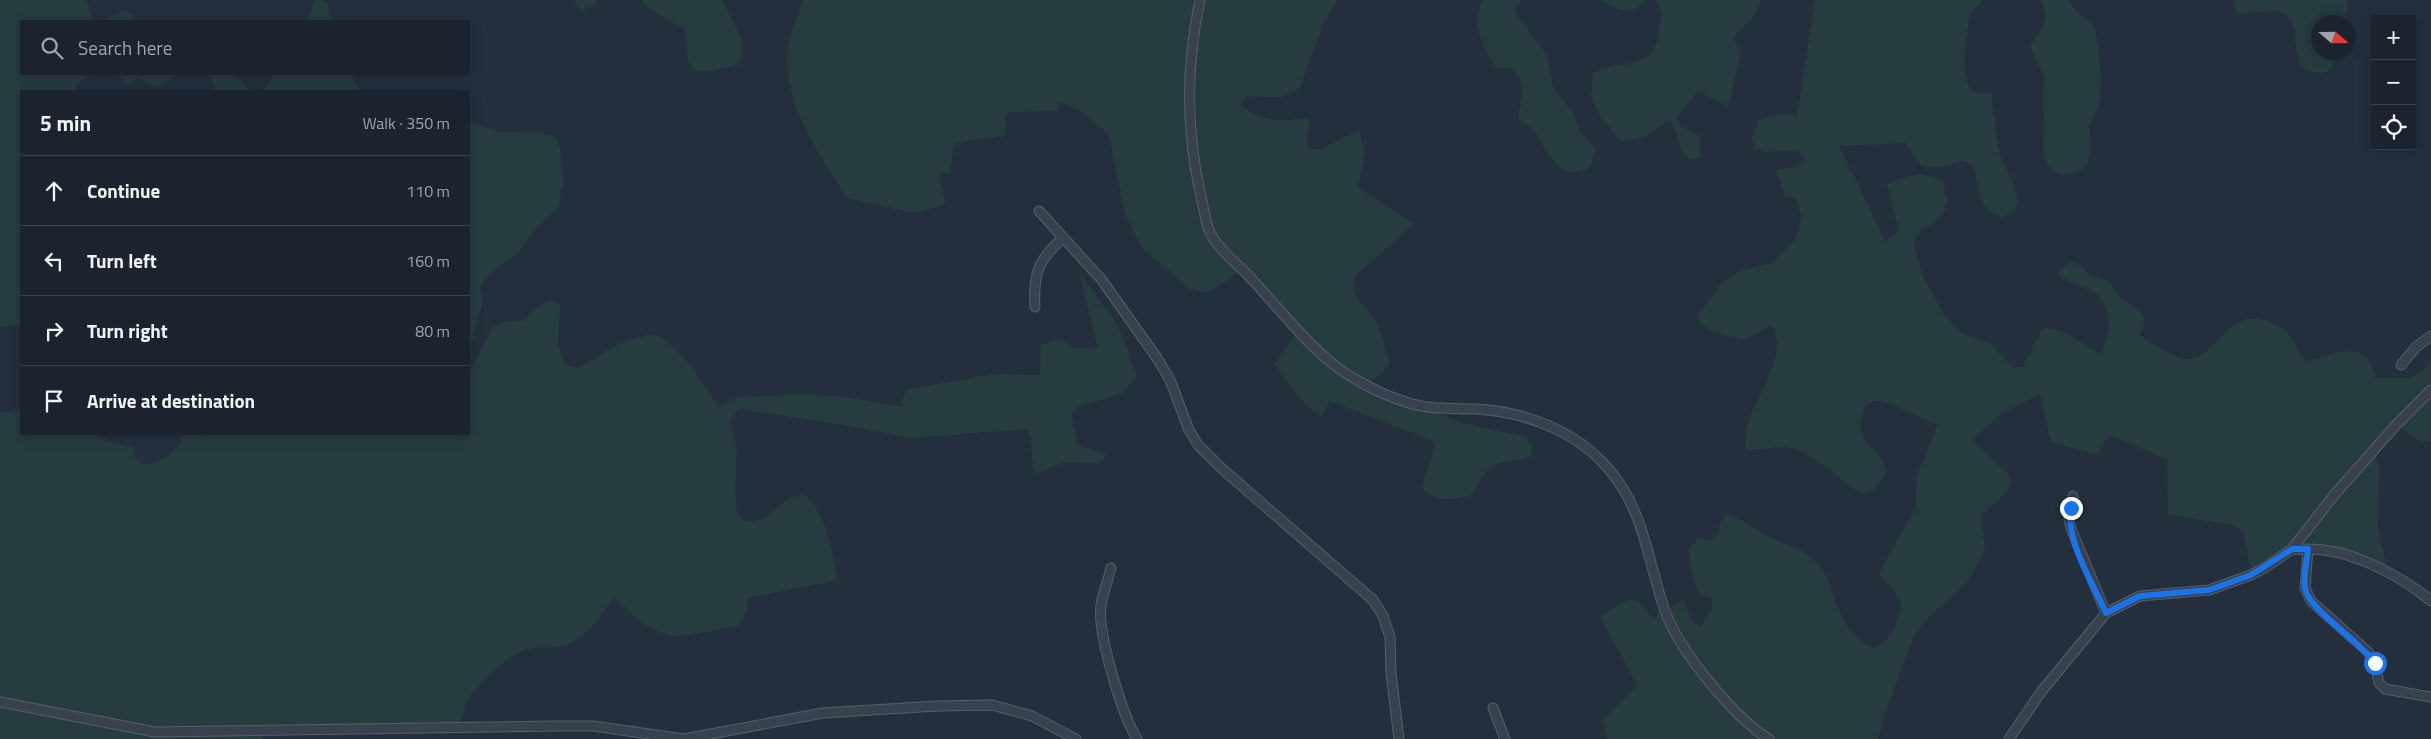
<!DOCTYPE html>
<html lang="en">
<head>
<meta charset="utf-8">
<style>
	:root { --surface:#1b232e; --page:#242b36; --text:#f1f3f6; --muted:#a0a4aa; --line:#39404a }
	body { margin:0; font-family:"Titillium Web",sans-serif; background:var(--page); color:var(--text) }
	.controls { position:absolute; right:15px; top:15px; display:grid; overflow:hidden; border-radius:0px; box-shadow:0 2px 12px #0003 }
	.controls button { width:45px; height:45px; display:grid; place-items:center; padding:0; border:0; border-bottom:1px solid var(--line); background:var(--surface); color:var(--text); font:25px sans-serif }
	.compass { position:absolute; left:2311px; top:15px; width:45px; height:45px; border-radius:50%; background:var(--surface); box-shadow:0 2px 12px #0003; rotate:110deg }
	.stop { position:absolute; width:15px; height:15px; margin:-11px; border:4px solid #1a73e8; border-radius:50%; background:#fff }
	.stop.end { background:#1a73e8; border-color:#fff; box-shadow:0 1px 5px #0008 }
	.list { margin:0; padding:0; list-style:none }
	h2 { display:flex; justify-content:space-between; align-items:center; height:65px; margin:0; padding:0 20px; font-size:21px }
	h2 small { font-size:16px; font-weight:400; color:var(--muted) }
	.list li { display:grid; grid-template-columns:32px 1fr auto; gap:15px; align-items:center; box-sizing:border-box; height:70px; padding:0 20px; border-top:1px solid var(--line) }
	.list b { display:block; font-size:19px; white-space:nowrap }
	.list em { font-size:16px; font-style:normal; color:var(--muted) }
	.icon { flex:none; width:28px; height:28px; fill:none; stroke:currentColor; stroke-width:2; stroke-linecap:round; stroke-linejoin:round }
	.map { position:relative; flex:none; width:2431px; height:739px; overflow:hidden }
	.search { position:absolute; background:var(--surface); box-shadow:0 2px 12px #0003; left:20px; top:20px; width:450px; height:55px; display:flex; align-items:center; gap:12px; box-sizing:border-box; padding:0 18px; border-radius:0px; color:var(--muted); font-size:19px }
	.panel { position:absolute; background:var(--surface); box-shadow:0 2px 12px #0003; left:20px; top:90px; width:450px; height:345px; border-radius:0px }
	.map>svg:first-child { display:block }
</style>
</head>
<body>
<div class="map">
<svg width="2431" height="739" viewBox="0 0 2431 739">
	<rect width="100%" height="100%" fill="#242f3e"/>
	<!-- green -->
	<path fill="#263c3f" d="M0 0H86L94 21H21V74H93L79 82 74 91H21V329L12 325 0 327Z
		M315 0 326 2 333 21H307Z
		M573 0H598L592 7 582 11Z
		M641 0H723C732 26 750 34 739 65L706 71 695 70 688 61 685 29 647 7Z
		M803 0H1337L1323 24 1300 88C1284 101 1267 97 1247 96L1239 104C1263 123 1282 121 1310 118L1306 140 1310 150 1321 149 1359 130 1365 154 1358 188 1414 224 1355 276C1350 300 1367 305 1377 323 1383 336 1386 352 1390 365L1369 384 1462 423 1525 437 1532 446 1531 456C1520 461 1510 460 1499 463 1486 467 1478 485 1471 496 1452 498 1435 504 1422 487L1436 442 1330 401 1321 417 1300 399 1274 364 1299 330 1243 270 1207 293 1190 289 1141 247 1125 214 1109 135 1082 112 1059 101V110L1006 113 1005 136 954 143 950 174 939 171 945 204 914 213 847 198C819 153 784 109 788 52 789 35 798 16 803 0Z
		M1483 0H1522L1515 8 1517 18 1525 25 1547 55 1553 87 1573 113 1581 133 1596 148 1590 168C1557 182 1551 155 1535 133 1531 127 1523 123 1518 118 1521 97 1529 84 1511 68H1496C1483 49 1470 23 1483 0Z
		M1601 0H1647C1641 1 1640 7 1635 9 1623 14 1611 6 1601 0Z
		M1655 0H1761L1756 14 1733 38 1741 52 1728 107 1699 91 1677 116 1680 126 1700 136V158L1689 159C1678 148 1678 133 1670 120L1642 138 1621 142 1600 116 1591 96 1593 73C1611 62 1638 69 1653 51 1657 46 1658 35 1659 28 1662 17 1663 9 1655 0Z
		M1815 0H1984L1970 13C1967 38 1960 66 1970 90L1980 94 1991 92 1999 152 2012 181 2019 202 2013 213 2003 217C1974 208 1980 191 1974 166L1964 161 1943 167 1922 166 1905 143 1839 146 1885 241 1899 232 1887 184C1907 176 1924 169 1943 182 1953 214 1940 217 1917 234L1914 245 1923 277 1945 316 1959 332 1990 343 2013 367H2023L2042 329C2068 327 2079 345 2100 353 2112 336 2113 308 2095 293 2082 284 2069 285 2057 273L2065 265 2075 262 2084 268 2091 277C2112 278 2111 289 2125 301 2131 306 2137 309 2142 313L2144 324 2140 335C2149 342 2176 360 2188 359 2220 356 2228 307 2267 321 2274 324 2282 327 2287 332 2295 340 2298 353 2306 361 2333 356 2369 335 2375 378H2412L2431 363V442L2419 440 2396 425 2373 451 2379 464 2378 528 2388 573 2339 553 2292 549 2251 575 2244 533 2236 526 2168 514 2167 459 2109 435 2097 455 2051 442 2040 394 2000 415 1971 440 2008 473 2011 484C2005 498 1991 504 1981 516L1985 550 1969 580 1928 618 1914 635 1887 708 1878 739H1607L1603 720 1637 685 1600 617 1627 600 1638 601 1652 618 1683 600 1692 620 1700 627 1712 609V598L1701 595C1692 578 1688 566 1690 547L1699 538 1709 541 1718 535 1720 523 1727 514C1741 518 1751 527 1764 534 1782 545 1810 549 1822 569 1838 597 1840 637 1875 648 1895 636 1897 624 1902 602L1879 573 1916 507 1917 474 1934 435 1937 424C1923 419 1888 400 1876 401 1872 401 1868 404 1865 406 1849 449 1882 440 1886 473L1873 491 1863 494C1842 482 1813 453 1792 448 1777 445 1761 452 1746 449 1738 408 1794 362 1772 325L1743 340 1711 331 1702 325 1697 316 1723 282 1742 270 1773 263 1795 239 1802 219 1796 198 1785 197 1776 170 1797 167 1804 158 1797 150 1764 152 1754 149 1752 138 1759 119 1786 114 1797 116Z
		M2041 0H2070C2073 15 2088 16 2094 28 2100 41 2102 90 2099 104 2098 112 2091 117 2090 125 2088 142 2097 164 2076 172 2072 174 2065 175 2061 174 2049 170 2045 163 2043 152L2044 75 2030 46C2041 26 2052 25 2041 0Z
		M2235 0H2347L2346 22H2318V52L2341 53 2340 56 2327 72C2277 79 2310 19 2280 12 2270 9 2248 14 2237 14L2233 4Z
		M125 10 134 16 132 21H98Z
		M115 74H177L157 88 138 78 129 85Z
		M210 74H236L250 91H215Z
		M273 74H352L359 91H264Z
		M469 122 501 132 535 131 556 137 560 147 563 182 559 206 535 229 522 249 485 278 481 289 483 301 469 351Z
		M1079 272 1118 325 1137 376 1122 393 1080 406 1072 413 1077 445 1108 455 1099 463 1066 462 1034 474 1029 429 911 438 839 424 739 409 730 419 737 451 735 489 737 512 745 521C775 521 771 508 792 497 822 481 834 563 838 580L747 598C748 608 746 619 737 625 732 628 675 638 670 636 646 628 631 614 614 597 602 615 592 631 573 642 559 650 543 646 528 649 510 653 478 682 470 698 465 706 463 715 460 723L267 731 262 739H0V413L21 410V434H94L111 442 133 447 135 457 144 465C164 462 177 453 184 434H198L200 437 202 434H469V371L492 329 503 322 525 321 531 312 550 300 560 305 558 345 566 365 579 368C601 355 624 338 650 335 673 333 707 388 718 406L740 397 801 394 845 397 902 407 905 390 994 374 1040 375 1041 346 1060 338 1071 347 1098 349Z"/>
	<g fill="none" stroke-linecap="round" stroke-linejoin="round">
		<defs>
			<path id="minor" d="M1200 0C1186 65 1186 132 1201 197 1204 208 1205 222 1210 232 1215 246 1237 264 1248 275 1274 303 1298 334 1327 359 1348 378 1382 395 1409 403 1432 410 1454 408 1477 409 1525 412 1574 430 1607 467 1645 510 1647 560 1665 611 1679 650 1734 718 1769 739
				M1039 211 1101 279 1157 358 1170 380 1189 430 1198 445 1220 467 1373 600 1383 616 1390 637 1391 673 1399 739
				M1035 307C1033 274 1038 260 1063 238
				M2401 365 2416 347 2431 336
				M2073 496 2069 520 2072 531 2106 613
				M2292 549C2302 549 2313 549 2323 550 2359 554 2404 578 2431 601
				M2308 549 2305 588 2311 601 2367 651 2375 663 2379 683 2385 689 2431 697
				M1111 568C1108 580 1103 593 1101 605 1097 633 1122 714 1137 739
				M0 702 155 732 554 726H593L684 739 823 713 937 706 992 705 1032 716 1076 739
				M1493 708 1505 739
				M2009 739 2041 692 2106 613 2140 596 2209 590 2251 575 2266 567 2292 549 2335 494 2396 425 2431 390"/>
		</defs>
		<!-- minor casing -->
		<use href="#minor" stroke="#565f6c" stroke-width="11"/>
		<!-- minor -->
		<use href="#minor" stroke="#38414e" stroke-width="9"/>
	</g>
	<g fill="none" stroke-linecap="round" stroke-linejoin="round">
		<!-- route -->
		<path stroke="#1a73e8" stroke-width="6" d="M2071 508C2065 540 2093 584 2106 613L2140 596 2209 590 2251 575 2292 549H2308C2307 561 2303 576 2305 588 2308 609 2360 641 2375 663"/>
	</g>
</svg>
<div class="controls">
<button>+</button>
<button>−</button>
<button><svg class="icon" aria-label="locate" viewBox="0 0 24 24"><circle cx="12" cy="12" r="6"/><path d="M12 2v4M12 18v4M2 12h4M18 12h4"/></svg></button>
</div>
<svg class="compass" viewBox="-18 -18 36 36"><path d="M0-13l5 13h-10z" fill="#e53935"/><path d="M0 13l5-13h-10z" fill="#a0a4aa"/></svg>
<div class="stop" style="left:2375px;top:663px"></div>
<div class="stop end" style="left:2071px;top:508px"></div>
<div class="search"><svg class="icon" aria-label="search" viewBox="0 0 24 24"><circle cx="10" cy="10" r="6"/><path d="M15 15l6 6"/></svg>Search here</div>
<section class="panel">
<h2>5 min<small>Walk · 350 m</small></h2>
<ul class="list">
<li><svg class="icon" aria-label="ahead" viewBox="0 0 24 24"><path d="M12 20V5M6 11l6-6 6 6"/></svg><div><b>Continue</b></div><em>110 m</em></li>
<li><svg class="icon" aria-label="left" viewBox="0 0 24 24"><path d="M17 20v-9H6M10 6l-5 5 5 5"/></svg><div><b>Turn left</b></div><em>160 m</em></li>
<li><svg class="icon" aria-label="right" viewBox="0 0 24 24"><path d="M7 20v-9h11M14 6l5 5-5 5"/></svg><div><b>Turn right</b></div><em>80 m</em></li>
<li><svg class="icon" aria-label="arrive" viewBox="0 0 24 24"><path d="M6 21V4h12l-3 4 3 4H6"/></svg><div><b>Arrive at destination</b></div></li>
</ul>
</section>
</div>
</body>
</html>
